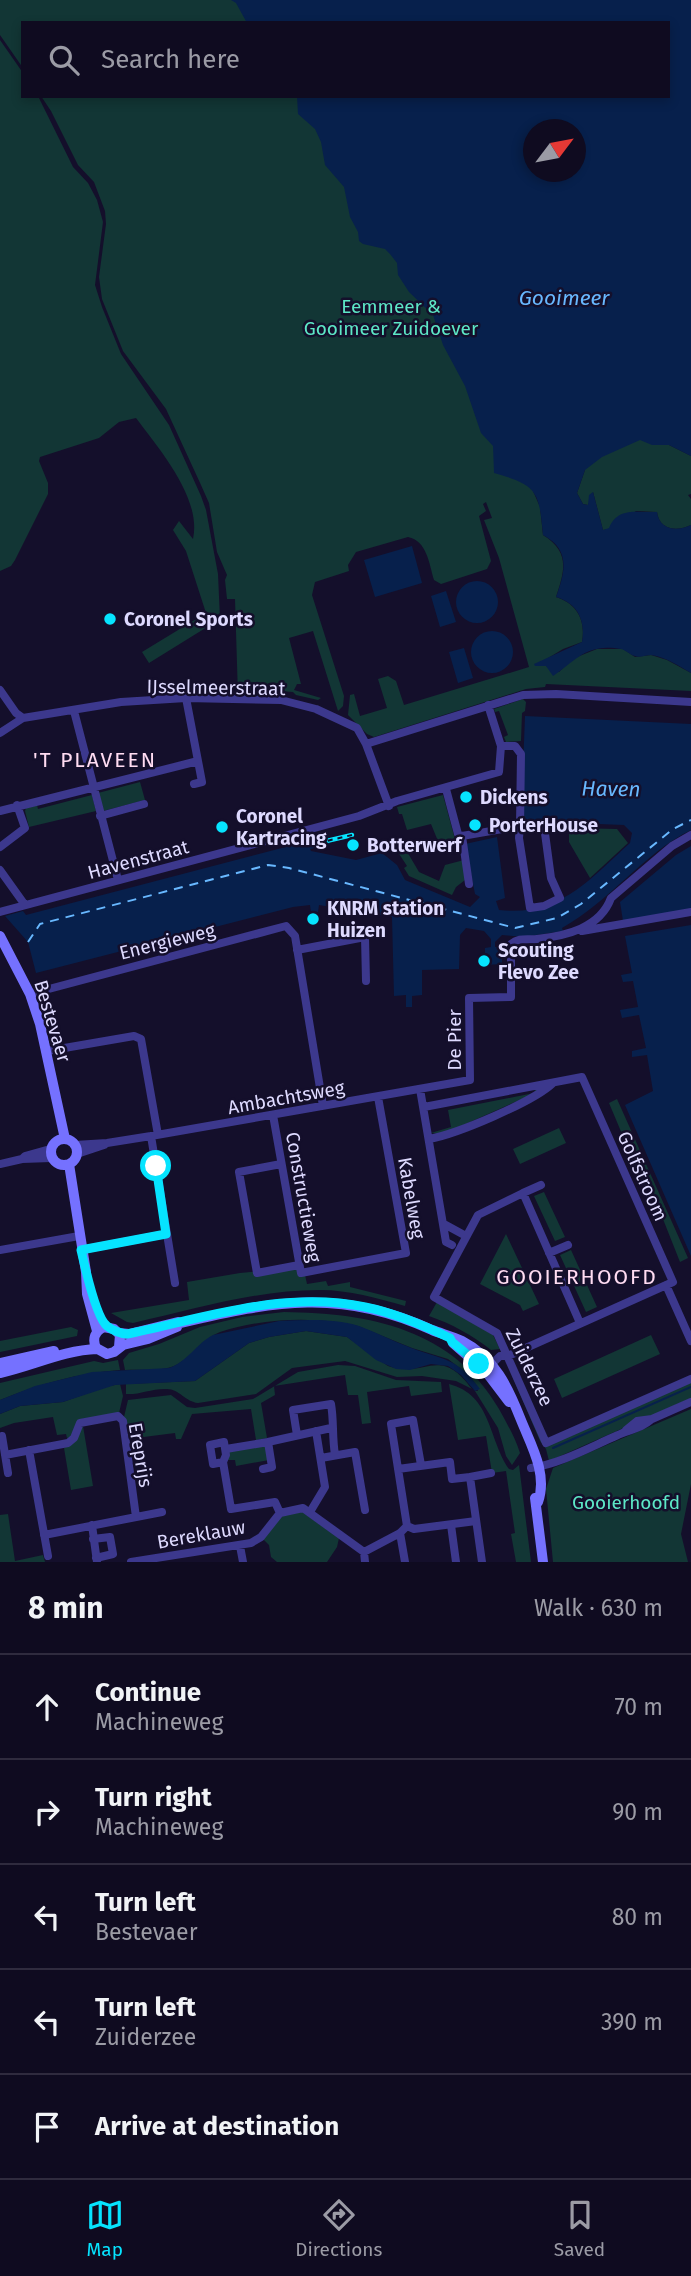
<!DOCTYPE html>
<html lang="en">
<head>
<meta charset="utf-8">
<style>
	:root { --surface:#0f0b20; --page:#1d192d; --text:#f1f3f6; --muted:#9b9ba5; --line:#2f2b3e; --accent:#06e4ff }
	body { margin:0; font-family:"Fira Sans",sans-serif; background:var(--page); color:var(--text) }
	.compass { position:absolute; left:523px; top:119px; width:63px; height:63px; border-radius:50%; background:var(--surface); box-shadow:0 4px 10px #0003; rotate:58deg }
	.stop { position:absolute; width:21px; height:21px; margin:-16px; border:5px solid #06e4ff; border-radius:50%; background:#fff }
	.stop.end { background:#06e4ff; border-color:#fff; box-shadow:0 2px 7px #0008 }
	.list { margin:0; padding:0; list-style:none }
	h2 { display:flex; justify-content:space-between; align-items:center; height:91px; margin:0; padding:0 28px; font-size:30px }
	h2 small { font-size:23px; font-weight:400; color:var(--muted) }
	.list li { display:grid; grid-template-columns:46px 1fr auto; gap:21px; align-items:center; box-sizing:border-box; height:105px; padding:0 28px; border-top:2px solid var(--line) }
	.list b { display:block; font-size:26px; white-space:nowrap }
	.list p { margin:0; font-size:23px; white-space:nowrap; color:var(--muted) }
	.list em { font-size:23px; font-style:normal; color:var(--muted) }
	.icon { flex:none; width:38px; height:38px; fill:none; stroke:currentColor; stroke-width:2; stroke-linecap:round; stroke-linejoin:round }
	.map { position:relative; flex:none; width:691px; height:1562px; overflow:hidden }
	.search { position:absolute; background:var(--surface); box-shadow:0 4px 10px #0003; left:21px; right:21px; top:21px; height:77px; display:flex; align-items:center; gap:18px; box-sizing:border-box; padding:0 24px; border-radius:0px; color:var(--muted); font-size:26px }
	.sheet { height:616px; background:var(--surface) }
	nav { display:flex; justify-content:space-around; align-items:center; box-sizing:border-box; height:98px; border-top:2px solid var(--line); background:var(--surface); font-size:19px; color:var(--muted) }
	nav a { display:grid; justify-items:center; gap:4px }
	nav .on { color:var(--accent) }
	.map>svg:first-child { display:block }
</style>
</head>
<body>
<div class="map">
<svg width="691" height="1562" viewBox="0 0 691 1562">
	<rect width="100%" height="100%" fill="#140f2b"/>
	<!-- green -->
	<path fill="#123635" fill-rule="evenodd" d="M0 0H691L661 445H669L691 456V494L688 495 691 499V525C677 532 659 530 657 512L636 511 609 529 603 530 593 492 588 505 583 504 577 493 585 470 533 491 540 507 543 535C570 552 565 570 556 597 577 604 586 620 582 642L563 649 535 666H546L559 672 572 659 597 649H623L635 657 651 655 667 660 691 673V691L546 684 545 687 526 689 374 737 367 734 348 715 350 695 354 694 360 716 387 708 378 679 388 676 396 681 404 705 529 667 499 558 484 520 492 518 486 502 483 504 486 511 479 516 491 561 487 569 441 584 434 580C429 563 427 541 408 537L356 552 348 565 349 571 315 582 312 595 344 696 343 706 338 711 313 631 289 638 301 684H297L294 690 321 698 318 700 296 695 293 692 279 691 275 697 238 696 235 599H227L225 580 227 575 217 552 209 503 201 485 166 409 123 351 102 299 99 277 106 224 105 211 94 182 78 165 51 111 41 96H668V23H23V68L0 35ZM534 130H576V172H534Z
		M0 40 23 73V96H38L73 167 88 183 97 200 103 222 95 285 102 307 121 354 169 425 201 496 206 510 218 574 220 619 149 663 142 652 206 613 186 551 173 530 179 521 193 539C202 498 159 449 136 418L119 422 99 438 40 457 39 461 48 483V494L15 560 11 566 0 571Z
		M523 699 526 702 525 711 522 713 521 741 506 742 504 737 508 735 499 711 495 712 494 709Z
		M140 782 145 800 103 811 98 793Z
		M92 795 96 811 29 827 25 811 26 808 37 805 38 809Z
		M443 795 456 843 440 846 431 824 407 830 402 814H399L397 807Z
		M569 828 617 829 628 843 590 878 569 842Z
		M399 838 419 872 439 881 445 865 464 860 465 880 456 887 452 895 409 876 404 868 407 866 392 843Z
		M541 1089 542 1090 443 1134 431 1133 451 1127 448 1110 534 1093 535 1090Z
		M617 1099 688 1258 680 1262 657 1204 652 1200 630 1152 631 1145 625 1141 609 1103Z
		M559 1128 566 1143 520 1164 513 1149Z
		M544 1192 565 1237 555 1241 534 1196Z
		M506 1234 539 1304 523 1311 520 1305 480 1284Z
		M571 1250 597 1307 586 1312 560 1255Z
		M300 1267 305 1275 307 1284 326 1281 328 1286 350 1282V1287L406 1301 405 1306C377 1298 349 1290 320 1290 256 1290 195 1309 133 1323L127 1322 111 1313 189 1300 187 1282 240 1273Z
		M437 1302 493 1335 500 1349 491 1350C472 1335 452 1324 429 1316Z
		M284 1312C370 1313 453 1329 499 1409 507 1424 515 1437 520 1453L512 1465 506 1456 498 1428 475 1391H478L470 1376 448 1359 412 1348 358 1326C315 1316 263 1318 220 1332 202 1339 194 1355 178 1364 165 1372 140 1369 125 1370L123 1360 129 1353 159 1344 200 1327 242 1317Z
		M71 1327 78 1330 77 1336 0 1352V1341Z
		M306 1331 347 1337 388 1366C427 1379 439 1344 472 1389L456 1381 422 1376 397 1377 345 1361 292 1368 256 1394 198 1403C186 1402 179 1389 167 1389 153 1388 139 1395 126 1394V1384L195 1381 249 1343 269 1337Z
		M651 1335 660 1354 562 1398 554 1379Z
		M118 1360 120 1370C78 1373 39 1384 0 1400V1383L94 1361 103 1363Z
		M338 1365 355 1366 396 1380 441 1382 442 1392 411 1396 409 1386 367 1392 371 1423 362 1424 358 1395H348L345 1375 274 1386 275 1395 261 1403 267 1438 256 1440 251 1409 192 1414 181 1439H176L175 1433 128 1439 124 1417 128 1400 171 1395 187 1407 195 1408 253 1399 298 1372Z
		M511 1373 548 1445 691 1381V1398L549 1461 546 1449 540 1441Z
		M120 1384 123 1396 119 1413 82 1419 74 1436 67 1438 66 1434 57 1435 53 1417 14 1423 0 1428V1414L20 1406 63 1402 105 1387Z
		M449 1384C492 1395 488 1439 509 1469L513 1470 519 1465 531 1562H516L511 1534 515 1533 506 1471 492 1473 486 1436 458 1440Z
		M691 1409V1484L681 1534 688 1562H553L546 1489 553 1468Z
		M83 1426 93 1486 71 1490 64 1448 75 1441Z
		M266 1446 269 1460 236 1466 235 1460H228V1451Z
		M301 1511 339 1538 337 1547 327 1562H277L271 1557 269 1545 263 1539 280 1516Z
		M8 1514 15 1561 43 1555 45 1562H0V1515Z"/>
	<!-- water -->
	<path fill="#07204c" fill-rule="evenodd" d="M231 0H691V456L669 445H652L640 440 602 457 585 470 577 493 583 504 588 505 589 495 593 492 603 530 609 528C618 506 638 513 657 512 659 530 677 532 691 525V673C679 666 666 657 651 655 646 655 640 658 635 656 630 655 626 650 621 649 586 643 577 660 553 676L546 666H535L534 664 582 642C586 620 577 603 556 597 565 572 571 550 543 535 539 492 538 485 494 473L493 446 481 433 465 386 443 345 433 315 409 292 398 275 397 263 390 254 385 249 363 244 359 241 358 232 350 217 344 187 325 165 321 142 315 129 298 114 297 96H668V23H247L236 3ZM534 130H576V172H534Z
		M412 546 422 583 375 597 364 560Z
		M456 602a21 21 0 1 1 42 0a21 21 0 1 1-42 0Z
		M446 591 456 622 440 627 431 596Z
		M471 652a21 21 0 1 1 42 0a21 21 0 1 1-42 0Z
		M464 648 473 678 458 683 449 652Z
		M525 716 691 724V830C644 853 609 902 562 928L563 931 523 937 502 935 495 942V947H502V964L485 965V948L491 947V939L484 931 466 928 460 935 459 969 422 970V995L412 996V1007H406V995L394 996 392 917 319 905 318 912H311L310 905 293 907 36 973 28 942 5 916 23 911 26 915 328 836 330 844 310 849 311 851 356 860 382 853 397 865 405 880 470 907 480 897 475 894 465 844 497 837 505 898 496 901 499 910C559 917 589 880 630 843L632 833 624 825 521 821Z
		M691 846V909L623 921 620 902 676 855Z
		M691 925V1256L625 1105 653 1091 647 1055 632 1057V1051L646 1048 639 1015 622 1018 620 1010 638 1007 633 981 623 982 621 975 632 973 625 936Z
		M279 1321C306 1320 333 1318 359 1326 376 1332 392 1341 409 1347 444 1361 456 1356 480 1389L475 1391 461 1375 448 1366 431 1364 410 1370 396 1369 376 1360 347 1337 306 1331 269 1337 249 1343 195 1381 115 1385 63 1402 20 1406 0 1414V1400L35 1386 92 1372 169 1368C187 1362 196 1344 213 1335Z"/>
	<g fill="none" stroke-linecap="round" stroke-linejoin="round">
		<!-- stream -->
		<path stroke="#07204c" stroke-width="2" d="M553 1448 691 1387"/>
		<!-- ferry -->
		<path stroke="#68b8ff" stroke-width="2" stroke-dasharray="9 7" stroke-linecap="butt" d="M28 942 40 924 268 865 289 868 515 928 557 918 581 904 673 829 691 820"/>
		<!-- street -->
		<path stroke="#3c388d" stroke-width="8" d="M0 690 16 713 23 718 121 702 186 698 281 700 316 709 357 728 366 744 389 806
			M74 711 118 880
			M0 733 23 718
			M366 744 523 695 556 694 691 702
			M194 784 202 782 198 761
			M446 789 458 834 462 836 469 884
			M0 811 198 761 186 698
			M100 816 144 804
			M520 826H544L551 878 560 898 544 906 530 908 519 838Z
			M462 836 520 826 521 754 515 746H501
			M0 847 25 828 17 805
			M0 870 25 905
			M0 912 359 816 397 801 499 772 501 746 488 705
			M582 931 691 912
			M297 950 365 937 366 981
			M30 994 286 926 295 936 323 1106
			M47 1051 134 1036 141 1039 158 1135
			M420 1089 446 1242 452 1245
			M424 1107 582 1077 673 1282 508 1356H500L490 1366
			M273 1115 301 1273 406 1253 378 1097
			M151 1136 175 1283
			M429 1139C457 1134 533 1102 553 1083
			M75 1145 107 1143 151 1136 470 1080 469 998 511 997V944C519 937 527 940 537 939 566 936 600 928 611 898L672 846 691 835
			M77 1154 104 1145
			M22 1159 25 1156 50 1149
			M0 1164 22 1159 51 1158
			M281 1164 239 1172 257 1273 299 1265
			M523 1193 541 1185
			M444 1224 466 1236
			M0 1250 79 1236
			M81 1250 166 1234
			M549 1253 568 1245
			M666 1285 691 1341
			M580 1323 523 1193 478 1215 434 1297 497 1333 546 1443 691 1379
			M626 1430 637 1421 652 1419 691 1402
			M297 1435 293 1410 331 1404C334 1421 332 1437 335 1455
			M2 1436 8 1473
			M268 1442 331 1428
			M226 1449 268 1442 272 1467 263 1469
			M29 1450 48 1556
			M5 1455 68 1443 74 1438 80 1423 118 1416 123 1421 136 1517
			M321 1458 355 1452 365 1510
			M223 1462 213 1464 210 1445 224 1442 226 1455 223 1462 231 1509 275 1502 280 1513
			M531 1468C562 1463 590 1447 618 1435 633 1428 639 1430 652 1419
			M398 1469 450 1462 452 1479 470 1477 482 1562
			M470 1477 491 1473
			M310 1512 325 1487 316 1431
			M92 1525 97 1562
			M451 1525 456 1562
			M407 1526 391 1424 413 1420 421 1465
			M400 1533 405 1562
			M44 1535 162 1512
			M93 1539 110 1537 113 1554 96 1558
			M240 1546 243 1562
			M364 1552 400 1533 407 1526 414 1529 476 1521
			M131 1562 251 1543 261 1537 280 1513 303 1508 364 1552 365 1562"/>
		<!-- secondary -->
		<path stroke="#7571ff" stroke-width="10" d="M0 936 30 994 40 1024 65 1139
			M51 1152a13 13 0 1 1 26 0a13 13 0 1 1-26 0Z
			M69 1164 86 1272 87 1294 97 1331
			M119 1333 129 1334 178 1322 181 1323C274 1301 341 1288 432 1330 442 1334 452 1336 462 1341 495 1358 508 1387 521 1420 531 1445 548 1474 538 1502
			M453 1343 487 1373 509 1402
			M119 1347 120 1335 114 1329 104 1327C95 1331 92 1339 96 1348L107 1354 114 1352 123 1345 148 1339 177 1327
			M0 1363 54 1351
			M0 1373C32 1366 64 1350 97 1349
			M535 1498 543 1562"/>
		<defs>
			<path id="rail" d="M318 843 352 835"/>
		</defs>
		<!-- rail casing -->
		<use href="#rail" stroke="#06e4ff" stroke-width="4.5"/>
		<!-- rail -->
		<use href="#rail" stroke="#140f2b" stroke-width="2" stroke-dasharray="5" stroke-linecap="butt"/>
	</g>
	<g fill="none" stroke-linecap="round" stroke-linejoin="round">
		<!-- route -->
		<path stroke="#06e4ff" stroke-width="9" d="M156 1166 166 1234 81 1250C84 1263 96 1318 107 1326 112 1330 121 1334 127 1334 204 1318 285 1290 365 1307 395 1313 423 1325 450 1338L452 1342 479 1364"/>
	</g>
	<!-- markers -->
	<g fill="#06e4ff" stroke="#140f2b" stroke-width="2.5">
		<circle cx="110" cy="619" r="7"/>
		<circle cx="466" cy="797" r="7"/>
		<circle cx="475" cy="825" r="7"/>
		<circle cx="222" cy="827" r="7"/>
		<circle cx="353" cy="845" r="7"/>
		<circle cx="313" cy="919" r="7"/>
		<circle cx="484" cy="961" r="7"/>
	</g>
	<g text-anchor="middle" stroke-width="5" stroke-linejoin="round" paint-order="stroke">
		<!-- park labels -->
		<g font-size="19" fill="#5de7c6" stroke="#140f2b">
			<text x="391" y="313">Eemmeer &amp;<tspan x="391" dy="22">Gooimeer Zuidoever</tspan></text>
			<text x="626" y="1509">Gooierhoofd</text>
		</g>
		<!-- poi labels -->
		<g font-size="19" font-weight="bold" fill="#dedaff" stroke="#140f2b" text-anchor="start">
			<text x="124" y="626">Coronel Sports</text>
			<text x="480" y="804">Dickens</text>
			<text x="236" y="823">Coronel<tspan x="236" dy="22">Kartracing</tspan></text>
			<text x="489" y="832">PorterHouse</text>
			<text x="367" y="852">Botterwerf</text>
			<text x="327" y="915">KNRM station<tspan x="327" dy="22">Huizen</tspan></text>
			<text x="498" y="957">Scouting<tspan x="498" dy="22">Flevo Zee</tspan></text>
		</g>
		<!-- street labels -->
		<g font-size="19" fill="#dedaff" stroke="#140f2b">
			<text transform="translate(216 687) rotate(1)" y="7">IJsselmeerstraat</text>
			<text transform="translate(138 859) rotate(-15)" y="7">Havenstraat</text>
			<text transform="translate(167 941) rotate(-14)" y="7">Energieweg</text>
			<text transform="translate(53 1021) rotate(73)" y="7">Bestevaer</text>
			<text transform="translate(454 1040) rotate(-90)" y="7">De Pier</text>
			<text transform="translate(286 1097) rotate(-10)" y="7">Ambachtsweg</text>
			<text transform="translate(643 1176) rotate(66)" y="7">Golfstroom</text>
			<text transform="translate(304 1197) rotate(80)" y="7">Constructieweg</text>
			<text transform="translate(412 1198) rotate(80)" y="7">Kabelweg</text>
			<text transform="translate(530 1367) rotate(64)" y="7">Zuiderzee</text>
			<text transform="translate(141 1455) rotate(80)" y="7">Ereprijs</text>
			<text transform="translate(201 1534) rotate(-10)" y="7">Bereklauw</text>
		</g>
		<!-- water labels -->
		<g font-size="21" font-style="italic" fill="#68b8ff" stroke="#140f2b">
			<text x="564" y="305">Gooimeer</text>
			<text transform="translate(611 789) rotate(1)" y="7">Haven</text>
		</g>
		<!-- neighbourhood labels -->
		<g font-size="21" letter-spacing="2" fill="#ffdcf2" stroke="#140f2b">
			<text x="95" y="767">'T PLAVEEN</text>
			<text x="577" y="1284">GOOIERHOOFD</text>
		</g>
	</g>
</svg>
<svg class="compass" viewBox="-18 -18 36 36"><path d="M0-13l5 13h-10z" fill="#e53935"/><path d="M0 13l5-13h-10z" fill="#9b9ba5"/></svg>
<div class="stop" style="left:156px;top:1166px"></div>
<div class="stop end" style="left:479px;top:1364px"></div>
<div class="search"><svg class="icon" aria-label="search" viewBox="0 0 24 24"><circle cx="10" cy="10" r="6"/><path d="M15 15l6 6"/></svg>Search here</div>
</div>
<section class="sheet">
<h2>8 min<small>Walk · 630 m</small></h2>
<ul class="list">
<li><svg class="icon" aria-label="ahead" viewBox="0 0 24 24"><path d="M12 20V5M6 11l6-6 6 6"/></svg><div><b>Continue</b><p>Machineweg</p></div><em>70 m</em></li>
<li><svg class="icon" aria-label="right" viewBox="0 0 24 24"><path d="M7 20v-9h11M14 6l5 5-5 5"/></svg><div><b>Turn right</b><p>Machineweg</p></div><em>90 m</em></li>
<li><svg class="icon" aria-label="left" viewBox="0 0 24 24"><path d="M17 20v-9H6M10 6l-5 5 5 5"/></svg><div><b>Turn left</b><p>Bestevaer</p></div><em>80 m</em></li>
<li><svg class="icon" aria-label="left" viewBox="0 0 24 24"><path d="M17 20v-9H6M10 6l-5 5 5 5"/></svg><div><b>Turn left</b><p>Zuiderzee</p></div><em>390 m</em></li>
<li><svg class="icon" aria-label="arrive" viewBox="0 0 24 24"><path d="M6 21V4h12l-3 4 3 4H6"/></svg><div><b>Arrive at destination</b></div></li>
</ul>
</section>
<nav>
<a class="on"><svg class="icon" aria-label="map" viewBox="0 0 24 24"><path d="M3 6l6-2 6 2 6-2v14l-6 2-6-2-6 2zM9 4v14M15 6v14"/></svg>Map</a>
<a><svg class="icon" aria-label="directions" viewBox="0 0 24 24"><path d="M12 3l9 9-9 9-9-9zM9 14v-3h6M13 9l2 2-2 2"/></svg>Directions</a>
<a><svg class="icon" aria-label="saved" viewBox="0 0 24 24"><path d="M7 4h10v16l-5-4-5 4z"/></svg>Saved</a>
</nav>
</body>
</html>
